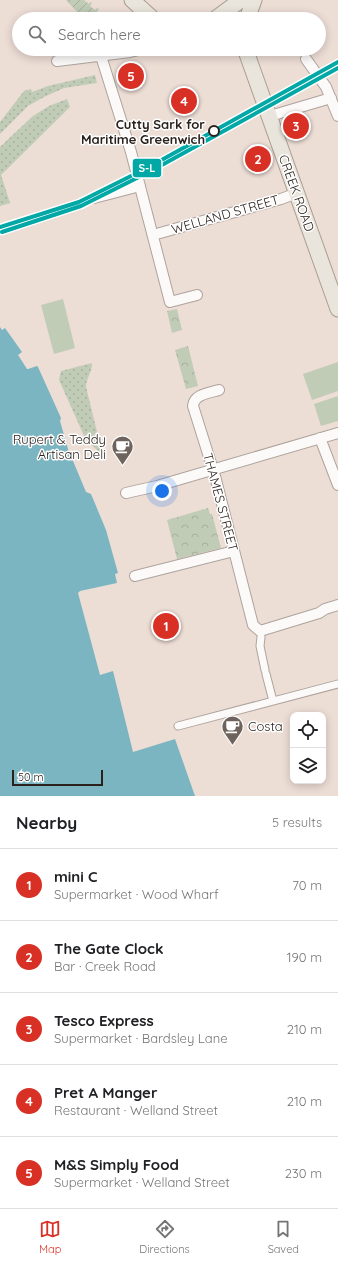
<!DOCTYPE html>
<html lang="en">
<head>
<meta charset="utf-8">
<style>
	:root { --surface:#fff; --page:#f2f2f2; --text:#202124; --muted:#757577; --line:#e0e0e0; --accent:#d93025 }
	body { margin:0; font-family:Quicksand,sans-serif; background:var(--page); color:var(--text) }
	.controls { position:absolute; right:12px; bottom:12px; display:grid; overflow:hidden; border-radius:8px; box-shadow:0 2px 10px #0003 }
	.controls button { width:36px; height:36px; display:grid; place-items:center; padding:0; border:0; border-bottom:1px solid var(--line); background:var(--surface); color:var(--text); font:20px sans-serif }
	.scale { position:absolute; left:12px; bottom:10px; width:91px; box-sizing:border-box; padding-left:4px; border:2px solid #2b211c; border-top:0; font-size:11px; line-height:14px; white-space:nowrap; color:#2b211c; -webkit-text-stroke:3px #fff; paint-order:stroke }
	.you { position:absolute; left:162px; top:491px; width:14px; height:14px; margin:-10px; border:3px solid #fff; border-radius:50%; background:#1a73e8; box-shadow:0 0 0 6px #1a73e833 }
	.badge { display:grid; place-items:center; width:26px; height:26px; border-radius:50%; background:var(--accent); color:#fff; font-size:13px; font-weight:700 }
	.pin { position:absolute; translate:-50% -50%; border:2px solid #fff; box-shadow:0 1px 4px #0006 }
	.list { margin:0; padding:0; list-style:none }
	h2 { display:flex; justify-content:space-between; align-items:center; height:52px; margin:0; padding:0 16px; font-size:17px }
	h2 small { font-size:13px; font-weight:400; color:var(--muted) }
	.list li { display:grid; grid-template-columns:26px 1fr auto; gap:12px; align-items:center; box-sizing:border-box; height:72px; padding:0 16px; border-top:1px solid var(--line) }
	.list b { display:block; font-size:15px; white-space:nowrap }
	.list p { margin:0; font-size:13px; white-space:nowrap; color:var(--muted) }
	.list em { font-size:13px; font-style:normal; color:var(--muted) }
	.icon { flex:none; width:22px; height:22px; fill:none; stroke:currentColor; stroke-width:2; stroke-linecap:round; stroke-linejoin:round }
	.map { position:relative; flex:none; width:338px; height:796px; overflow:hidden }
	.search { position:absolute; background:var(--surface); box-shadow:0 2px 10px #0003; left:12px; right:12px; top:12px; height:44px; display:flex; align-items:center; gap:10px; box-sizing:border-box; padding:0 14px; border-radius:22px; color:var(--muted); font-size:15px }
	.sheet { height:412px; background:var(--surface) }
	nav { display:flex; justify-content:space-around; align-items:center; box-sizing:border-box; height:56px; border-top:1px solid var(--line); background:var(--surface); font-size:11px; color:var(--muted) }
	nav a { display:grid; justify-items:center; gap:2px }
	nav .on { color:var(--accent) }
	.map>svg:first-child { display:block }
</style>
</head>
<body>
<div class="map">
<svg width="338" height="796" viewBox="0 0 338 796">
	<defs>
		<pattern id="grass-dots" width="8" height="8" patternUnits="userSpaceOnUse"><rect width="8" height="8" fill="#c1ccb7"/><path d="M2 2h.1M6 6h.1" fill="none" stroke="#a6af9d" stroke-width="1.8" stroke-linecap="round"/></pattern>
		<pattern id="park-crowns" width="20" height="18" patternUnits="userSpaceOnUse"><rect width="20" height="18" fill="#c1ccb7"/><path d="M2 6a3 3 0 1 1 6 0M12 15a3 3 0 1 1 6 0" fill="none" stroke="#a6af9d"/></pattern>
		<pattern id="garden-furrows" width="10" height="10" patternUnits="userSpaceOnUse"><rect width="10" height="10" fill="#c1ccb7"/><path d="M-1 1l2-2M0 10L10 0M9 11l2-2" fill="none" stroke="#a6af9d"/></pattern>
	</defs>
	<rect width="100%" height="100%" fill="#ecddd5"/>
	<!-- grass -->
	<path fill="url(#grass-dots)" d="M95 75 97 83 64 88 44 97 28 106 0 134V122L24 91 31 89 32 92 48 86Z
		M67 99 70 107 1 175 10 203 0 206V147L33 116 49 106Z
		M92 363C92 372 86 379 86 387L102 452H99L85 438 59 380 61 371Z"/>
	<!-- park -->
	<path fill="url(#park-crowns)" d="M177 309 182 330 172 333 167 311Z
		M188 346 198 386 186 389 175 350Z
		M208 508 210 514H212L221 548 177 559 167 520Z"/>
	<!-- garden -->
	<path fill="url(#garden-furrows)" d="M66 0H84L89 4 90 2 92 3 90 6 95 10 97 8 99 9 97 12 102 16 104 14 105 16 104 18 105 19H78L81 16Z"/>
	<!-- pitch -->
	<path fill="#c1ccb7" d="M63 299 75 348 54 354 41 305Z
		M338 362V391L312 400 303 374Z
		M338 396V421L321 426 314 404Z"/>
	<!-- water -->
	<path fill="#7bb5c1" d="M0 327 2 330 5 328 22 352 18 355 27 369H28L37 366 38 367 61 418 60 421 68 449 86 492 91 494 106 530 118 573 115 574 117 583 80 591 78 593 100 675 113 671 133 752 175 739 195 796H0Z"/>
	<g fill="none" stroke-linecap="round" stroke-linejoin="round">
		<defs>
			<path id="pedestrian" d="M261 637 260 646 265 670
				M266 674 273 701
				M178 726 338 684"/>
			<path id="minor" d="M101 56 131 152 170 302 197 295
				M306 59 326 87 338 116
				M57 61 130 52 143 49
				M270 116 331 98
				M94 198 140 186
				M153 235 281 199 297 193
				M219 390C209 393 194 394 193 406L215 476 253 625 260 631 319 613 325 609 338 605
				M320 438 338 485
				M126 493 157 486 338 433
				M135 576 234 551"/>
			<path id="primary" d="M132 0 153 19
				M215 19 241 0
				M247 19 254 0
				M245 49 247 54 338 309"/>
		</defs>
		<!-- pedestrian casing -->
		<use href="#pedestrian" stroke="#aea39d" stroke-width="9"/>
		<!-- minor casing -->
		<use href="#minor" stroke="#aea39d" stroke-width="12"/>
		<!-- primary casing -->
		<use href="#primary" stroke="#ab9f8f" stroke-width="17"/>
		<!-- pedestrian -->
		<use href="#pedestrian" stroke="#fcfaf9" stroke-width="7"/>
		<!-- minor -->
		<use href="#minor" stroke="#fcfaf9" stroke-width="10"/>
		<!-- primary -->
		<use href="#primary" stroke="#e9e5dc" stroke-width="15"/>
		<defs>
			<path id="rail-1" d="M0 227 79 202 149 167 338 62"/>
			<path id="rail-2" d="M2 232 81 206 151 171 338 68"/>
		</defs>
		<!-- rail-1 casing -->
		<use href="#rail-1" stroke="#fff" stroke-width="7"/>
		<!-- rail-2 casing -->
		<use href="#rail-2" stroke="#fff" stroke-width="7"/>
		<!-- rail-1 -->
		<use href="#rail-1" stroke="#02a8a6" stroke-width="4"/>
		<!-- rail-2 -->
		<use href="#rail-2" stroke="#02a8a6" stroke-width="4"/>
	</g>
	<!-- icons -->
	<defs>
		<symbol id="cafe-pin" viewBox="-11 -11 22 30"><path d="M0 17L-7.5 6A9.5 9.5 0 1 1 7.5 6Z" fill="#6f635d" stroke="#fff"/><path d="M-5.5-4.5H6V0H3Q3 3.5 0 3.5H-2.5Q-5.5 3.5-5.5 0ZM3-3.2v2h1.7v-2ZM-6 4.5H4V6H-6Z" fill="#fff"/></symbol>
	</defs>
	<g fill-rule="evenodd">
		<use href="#cafe-pin" x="110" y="434" width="25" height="34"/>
		<use href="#cafe-pin" x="220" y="714" width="25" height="34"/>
	</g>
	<!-- markers -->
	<circle fill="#fff" stroke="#2b211c" stroke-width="2" cx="214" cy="131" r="5"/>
	<g text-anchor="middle" stroke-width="3" stroke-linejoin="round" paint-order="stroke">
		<!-- stop labels -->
		<g font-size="13" font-weight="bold" fill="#2b211c" stroke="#fff" text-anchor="end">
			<text x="205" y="129">Cutty Sark for<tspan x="205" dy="15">Maritime Greenwich</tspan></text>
		</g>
		<!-- street labels -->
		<g font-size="13" fill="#2b211c" stroke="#fff">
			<text transform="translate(297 193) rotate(70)" y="5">CREEK ROAD</text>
			<text transform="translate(225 214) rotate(-16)" y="5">WELLAND STREET</text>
			<text transform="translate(221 502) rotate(75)" y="5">THAMES STREET</text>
		</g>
		<!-- poi labels -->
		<g font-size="13" fill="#2b211c" stroke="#fff" text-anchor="end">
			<text x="106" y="444">Rupert &amp; Teddy<tspan x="106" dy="15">Artisan Deli</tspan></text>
			<text x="248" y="731" text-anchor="start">Costa</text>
		</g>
	</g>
	<rect stroke="#fff" stroke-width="1.5" x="132" y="158" width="30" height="20" rx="4" fill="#02a8a6"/>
	<g font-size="11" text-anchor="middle" font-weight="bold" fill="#fff">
		<text x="147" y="172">S-L</text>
	</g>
</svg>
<div class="controls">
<button><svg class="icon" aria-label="locate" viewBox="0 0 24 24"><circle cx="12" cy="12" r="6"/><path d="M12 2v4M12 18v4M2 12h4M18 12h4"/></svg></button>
<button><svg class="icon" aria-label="layers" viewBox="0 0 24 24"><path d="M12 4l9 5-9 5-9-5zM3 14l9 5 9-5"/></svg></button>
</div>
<div class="scale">50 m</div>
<div class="you"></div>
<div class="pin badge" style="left:166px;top:626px">1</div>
<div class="pin badge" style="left:258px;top:159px">2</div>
<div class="pin badge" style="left:296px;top:126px">3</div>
<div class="pin badge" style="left:184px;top:101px">4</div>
<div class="pin badge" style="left:131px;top:76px">5</div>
<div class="search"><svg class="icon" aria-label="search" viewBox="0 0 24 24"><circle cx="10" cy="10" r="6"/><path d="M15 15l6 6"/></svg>Search here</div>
</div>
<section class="sheet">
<h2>Nearby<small>5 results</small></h2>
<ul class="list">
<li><span class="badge">1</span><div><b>mini C</b><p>Supermarket · Wood Wharf</p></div><em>70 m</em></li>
<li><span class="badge">2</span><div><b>The Gate Clock</b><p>Bar · Creek Road</p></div><em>190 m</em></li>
<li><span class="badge">3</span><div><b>Tesco Express</b><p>Supermarket · Bardsley Lane</p></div><em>210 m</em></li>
<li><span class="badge">4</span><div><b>Pret A Manger</b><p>Restaurant · Welland Street</p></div><em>210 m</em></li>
<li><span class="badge">5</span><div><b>M&amp;S Simply Food</b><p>Supermarket · Welland Street</p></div><em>230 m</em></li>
</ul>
</section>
<nav>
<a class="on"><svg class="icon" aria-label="map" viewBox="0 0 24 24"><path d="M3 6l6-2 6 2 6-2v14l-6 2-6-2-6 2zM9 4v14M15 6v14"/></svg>Map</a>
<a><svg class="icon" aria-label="directions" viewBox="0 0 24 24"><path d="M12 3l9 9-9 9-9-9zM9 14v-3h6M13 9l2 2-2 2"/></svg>Directions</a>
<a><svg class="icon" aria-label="saved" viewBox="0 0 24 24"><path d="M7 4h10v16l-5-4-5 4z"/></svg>Saved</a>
</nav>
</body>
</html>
